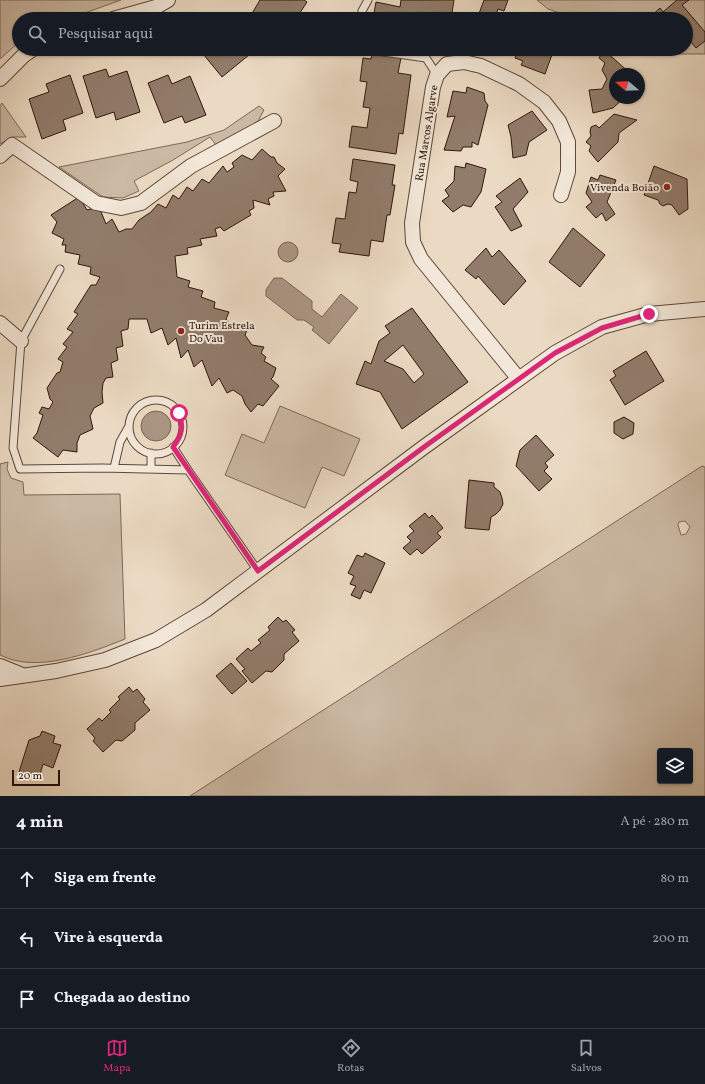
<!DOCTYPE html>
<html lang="pt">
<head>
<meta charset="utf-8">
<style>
	:root { --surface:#171b24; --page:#20242c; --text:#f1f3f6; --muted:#9ea1a6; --line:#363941; --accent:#db2777 }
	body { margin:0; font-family:Vollkorn,serif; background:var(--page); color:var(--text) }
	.controls { position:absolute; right:12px; bottom:12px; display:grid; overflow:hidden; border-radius:4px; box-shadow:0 1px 3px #0004 }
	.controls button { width:36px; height:36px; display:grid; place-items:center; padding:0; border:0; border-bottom:1px solid var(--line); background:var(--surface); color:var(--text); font:20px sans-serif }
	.compass { position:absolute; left:609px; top:68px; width:36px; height:36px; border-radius:50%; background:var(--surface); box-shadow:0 1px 3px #0004; rotate:289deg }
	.scale { position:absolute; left:12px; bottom:10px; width:48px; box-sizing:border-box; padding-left:4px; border:2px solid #30160c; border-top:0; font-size:11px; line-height:14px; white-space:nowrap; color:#30160c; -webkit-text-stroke:3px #f2e7d8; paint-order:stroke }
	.stop { position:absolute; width:12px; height:12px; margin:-9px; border:3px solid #db2777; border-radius:50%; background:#fff }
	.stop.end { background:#db2777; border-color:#fff; box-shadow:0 1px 4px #0008 }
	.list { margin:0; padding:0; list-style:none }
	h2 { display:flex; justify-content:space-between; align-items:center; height:52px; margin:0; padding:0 16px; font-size:17px }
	h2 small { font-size:13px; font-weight:400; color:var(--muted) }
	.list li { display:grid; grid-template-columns:26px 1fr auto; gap:12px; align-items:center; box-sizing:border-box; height:60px; padding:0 16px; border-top:1px solid var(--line) }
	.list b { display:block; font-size:15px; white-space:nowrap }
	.list em { font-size:13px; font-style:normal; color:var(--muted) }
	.icon { flex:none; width:22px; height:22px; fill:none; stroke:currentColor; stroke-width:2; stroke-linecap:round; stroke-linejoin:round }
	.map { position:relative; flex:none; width:705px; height:796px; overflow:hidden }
	.search { position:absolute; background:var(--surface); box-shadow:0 1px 3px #0004; left:12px; right:12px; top:12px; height:44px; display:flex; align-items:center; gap:10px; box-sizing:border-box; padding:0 14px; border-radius:22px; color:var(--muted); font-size:15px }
	.sheet { height:232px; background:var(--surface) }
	nav { display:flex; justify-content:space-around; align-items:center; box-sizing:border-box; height:56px; border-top:1px solid var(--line); background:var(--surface); font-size:11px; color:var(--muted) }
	nav a { display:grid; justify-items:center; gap:2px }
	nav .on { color:var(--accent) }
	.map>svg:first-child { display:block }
</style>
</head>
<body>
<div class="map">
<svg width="705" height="796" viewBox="0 0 705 796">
	<rect width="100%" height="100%" fill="#ebdac3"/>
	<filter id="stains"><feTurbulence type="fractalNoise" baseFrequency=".005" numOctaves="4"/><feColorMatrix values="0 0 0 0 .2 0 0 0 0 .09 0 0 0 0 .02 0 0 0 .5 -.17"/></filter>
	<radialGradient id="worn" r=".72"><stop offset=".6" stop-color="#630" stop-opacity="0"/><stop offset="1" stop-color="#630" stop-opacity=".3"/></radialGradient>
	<!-- green -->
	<path fill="#cbb9a4" stroke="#7e6858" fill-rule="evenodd" d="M0 0H121L68 19H19V42L0 59Z
		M537 0H705V54H675L662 49H686V19H577L548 9Z
		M2 103 26 137H12L0 144V106Z
		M259 106 264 110 257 123 216 145 210 137 173 160 134 181 139 191 123 198 103 197 59 167 187 142 224 130Z
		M280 406 360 439 344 476 322 467 305 508 225 475 242 434 264 443Z
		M8 462 7 469 11 478 23 482 24 495 120 494 125 639C90 653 37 674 0 655V464Z
		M702 466 705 467V796H190ZM685 521 690 527 686 534 681 535 678 525 679 522ZM660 751H690V781H660Z"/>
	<!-- water -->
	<path fill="#ab9785" stroke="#7a6355" d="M278 252a10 10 0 1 1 20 0a10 10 0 1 1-20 0Z
		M274 278H282L312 301V309L322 317 341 294 358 308 329 344 312 330 314 327 304 320H297L266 296V290Z
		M141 426a15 15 0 1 1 30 0a15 15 0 1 1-30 0Z"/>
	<!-- building -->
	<path fill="#917c6b" stroke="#30160c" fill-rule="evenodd" d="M260 0H304L307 2 296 19H257L251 15Z
		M401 0H454L451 19H373L376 2 400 7Z
		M484 0H508L504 11 498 9 495 19H477Z
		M677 0H689L682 5 705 32V41L696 48 686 36V19H648L660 8 663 12Z
		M199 49H254L255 50 222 77Z
		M518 49H554L545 74 521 65 523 61 515 58Z
		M604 50 631 74H615V98H624L613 108 593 113 589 90 602 89 607 79 602 70 605 63 599 58Z
		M372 54 401 58 398 73 411 75 403 134 399 133 396 154 349 147 352 126 367 128 370 108 363 107 367 82 360 81 363 58 371 59Z
		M106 69 109 77 127 71 140 112 116 120 114 112 96 118 83 76Z
		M70 75 83 113 63 120 66 130 42 139 29 99 49 92 46 84Z
		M168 75 172 84 190 76 206 115 185 123 182 116 164 123 148 83Z
		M467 87 484 93 485 101 488 105 478 145 472 142V147H463L461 151 444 150 455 116 447 117 453 91 466 93Z
		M532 111 547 130 529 142 526 155 513 158 511 137 508 125Z
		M614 114 637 120 619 133 618 142 598 162 589 151 591 146 586 142 591 136 590 132 591 127 596 125 599 128Z
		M262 149 271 157H274L277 163 285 169 278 176 286 191 273 192 274 196 268 199 270 205 253 200 254 208 249 211 251 215 224 231 220 227 215 229 217 236 200 239 202 245 187 248 188 254 175 256 177 277 190 281 188 287 203 291 201 297 215 302 214 308 229 312 226 319 232 326 247 330 245 335 252 345 264 347 261 353 266 357 264 361 276 368 273 377 271 379 279 386 263 406 258 404 251 412 245 404 242 396 233 390 227 393 219 378 212 386 202 360 194 367 188 350 181 358 176 338 168 345 162 328 151 333 147 319H129L128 329 121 331 123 346 116 348 118 360 111 363 113 377 106 378 103 383 102 392 103 403 94 408 90 416 93 429 80 435 77 443V452L63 450 58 457 33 438 37 433 43 415 39 413 42 407 49 409 53 402 50 399 47 388 57 373 60 372 63 362 58 359 67 347 63 344 73 332 67 329 78 314 74 312 91 285H96L100 277 90 274 91 267 78 264 80 255 65 252 66 245H62L64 239 52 233 57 222 51 215 79 197 87 210 99 207 106 224 112 219 119 232 126 229H132L139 220 151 212 158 204 166 208 173 195 179 199 187 187 193 191 202 179 209 183 223 166 227 172 234 167 232 163 242 155 252 160Z
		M353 159 395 165 392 185H395L390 215H387L383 242 371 240 369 256 339 252 341 244 332 243 336 218 345 219 349 192 356 193 358 182 350 180Z
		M466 163 486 169 481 192 471 207 463 205 453 212 442 201 449 196 445 190 454 181 455 166 465 168Z
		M654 166 687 179 688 209 679 215 672 205 668 204 663 206 660 204 658 200 644 195Z
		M600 175 616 180 607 202 615 214 606 221 602 213 596 218 586 207 592 202 586 193 591 177 598 180Z
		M520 178 528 192 513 209 522 226 511 231 495 207 502 202 496 196Z
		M573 228 605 255 580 287 549 262Z
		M486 248 492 257 499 250 526 281 504 305 478 276 476 279 465 270Z
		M412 308 468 382 402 429 380 392 356 384 365 361 371 364 379 341 390 333 385 326ZM403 345 424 374 414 383 403 369 384 361Z
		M646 351 664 381 625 405 610 380 616 376 613 371Z
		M624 417 634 423 633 434 623 439 614 433V422Z
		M536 435 554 455 545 463 548 467 544 471 552 479 539 491 516 466 520 450Z
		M469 480 494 483V487L500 492 502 498 503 504 500 510 496 514 491 517 489 530 465 528Z
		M425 513 429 518 432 515 443 528 437 533 441 537 422 554 417 549 410 555 403 548 411 541 407 537 414 531 409 526Z
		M365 553 385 563 371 593 364 590 360 599 351 595 356 586 350 584 354 576 348 573 357 555 363 557Z
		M278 617 283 622 286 620 295 630 292 632 299 641 284 654V660L272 672 266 671 252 683 242 671 245 669 236 659 248 648 251 651 261 643 258 640 270 630 268 627Z
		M231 663 247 681 232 694 216 676Z
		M129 687 133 692 137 689 145 699 143 702 150 710 135 723V730L122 741 116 740 103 752 93 741 95 738 87 729 99 718 102 721 111 712 109 710 120 699 118 697Z
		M42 731 55 736 53 743 61 745 53 768 43 764 39 778 19 772 29 740 40 736Z"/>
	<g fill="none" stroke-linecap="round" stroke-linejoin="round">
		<defs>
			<path id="service" d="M361 19 362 11 368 0
				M362 49 426 58 437 75
				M60 269 21 341 13 448 20 469 102 468 188 470 258 571
				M129 427a27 27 0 1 1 54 0a27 27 0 1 1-54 0Z
				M173 447 188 470
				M114 468 120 442 129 426
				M151 469V453"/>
			<path id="minor" d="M113 19 156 7 168 0
				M0 79 23 56 33 49
				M0 156 12 145 96 203 121 208 141 203 191 166 274 121
				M0 323 21 341
				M518 378 421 259 413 242 412 223 433 87 437 75 447 64 464 62 481 66 519 84 544 102 559 121 568 142V172L561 195
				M0 666 22 675
				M0 679 56 671 105 660 156 640 206 610 424 447 555 353 602 327 649 314 705 309"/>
		</defs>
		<!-- service casing -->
		<use href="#service" stroke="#5f473a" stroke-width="9"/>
		<!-- minor casing -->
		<use href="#minor" stroke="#5f473a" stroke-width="16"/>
		<!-- service -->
		<use href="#service" stroke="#f2e7d8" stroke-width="7"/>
		<!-- minor -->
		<use href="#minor" stroke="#f2e7d8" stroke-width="14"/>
	</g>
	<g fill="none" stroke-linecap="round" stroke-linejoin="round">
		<!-- route -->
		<path stroke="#db2777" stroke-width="5" d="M179 413C184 426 182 436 173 447L258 571 424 447 555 353 602 328 649 314"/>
	</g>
	<!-- markers -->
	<g fill="#8f2418" stroke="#f2e7d8" stroke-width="1.5">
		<circle cx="667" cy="187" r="4"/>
		<circle cx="181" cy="331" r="4"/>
	</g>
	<g text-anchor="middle" stroke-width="4" stroke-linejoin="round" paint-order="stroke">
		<!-- street labels -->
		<g font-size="11" fill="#30160c" stroke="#f2e7d8">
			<text transform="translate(426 133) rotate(-81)" y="4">Rua Marcos Algarve</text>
		</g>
		<!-- poi labels -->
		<g font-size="11" fill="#30160c" stroke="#f2e7d8" text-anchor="end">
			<text x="659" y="191">Vivenda Boião</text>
			<text x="189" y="329" text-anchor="start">Turim Estrela<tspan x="189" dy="13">Do Vau</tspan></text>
		</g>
	</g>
	<rect width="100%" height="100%" filter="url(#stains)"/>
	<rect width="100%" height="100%" fill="url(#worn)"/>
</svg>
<div class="controls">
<button><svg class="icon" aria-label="layers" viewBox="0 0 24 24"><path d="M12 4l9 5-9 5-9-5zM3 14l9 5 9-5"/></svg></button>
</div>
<svg class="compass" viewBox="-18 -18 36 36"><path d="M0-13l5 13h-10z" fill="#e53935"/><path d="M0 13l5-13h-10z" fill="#9ea1a6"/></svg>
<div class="scale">20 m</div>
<div class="stop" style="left:179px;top:413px"></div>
<div class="stop end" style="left:649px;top:314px"></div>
<div class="search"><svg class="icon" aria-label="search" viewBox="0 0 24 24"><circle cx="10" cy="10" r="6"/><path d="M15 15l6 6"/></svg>Pesquisar aqui</div>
</div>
<section class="sheet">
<h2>4 min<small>A pé · 280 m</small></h2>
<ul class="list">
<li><svg class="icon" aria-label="ahead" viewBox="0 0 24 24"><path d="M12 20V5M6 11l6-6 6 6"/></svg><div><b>Siga em frente</b></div><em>80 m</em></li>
<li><svg class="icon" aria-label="left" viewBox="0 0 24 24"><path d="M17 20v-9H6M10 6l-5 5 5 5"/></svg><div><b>Vire à esquerda</b></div><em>200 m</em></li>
<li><svg class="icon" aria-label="arrive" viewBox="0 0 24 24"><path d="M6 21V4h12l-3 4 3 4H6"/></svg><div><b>Chegada ao destino</b></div></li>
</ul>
</section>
<nav>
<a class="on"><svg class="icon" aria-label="map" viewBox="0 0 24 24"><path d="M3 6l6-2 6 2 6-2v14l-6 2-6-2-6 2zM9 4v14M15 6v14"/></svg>Mapa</a>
<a><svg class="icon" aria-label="directions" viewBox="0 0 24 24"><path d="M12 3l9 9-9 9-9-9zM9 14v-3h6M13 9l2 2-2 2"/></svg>Rotas</a>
<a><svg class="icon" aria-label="saved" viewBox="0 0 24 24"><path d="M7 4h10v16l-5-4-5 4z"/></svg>Salvos</a>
</nav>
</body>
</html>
